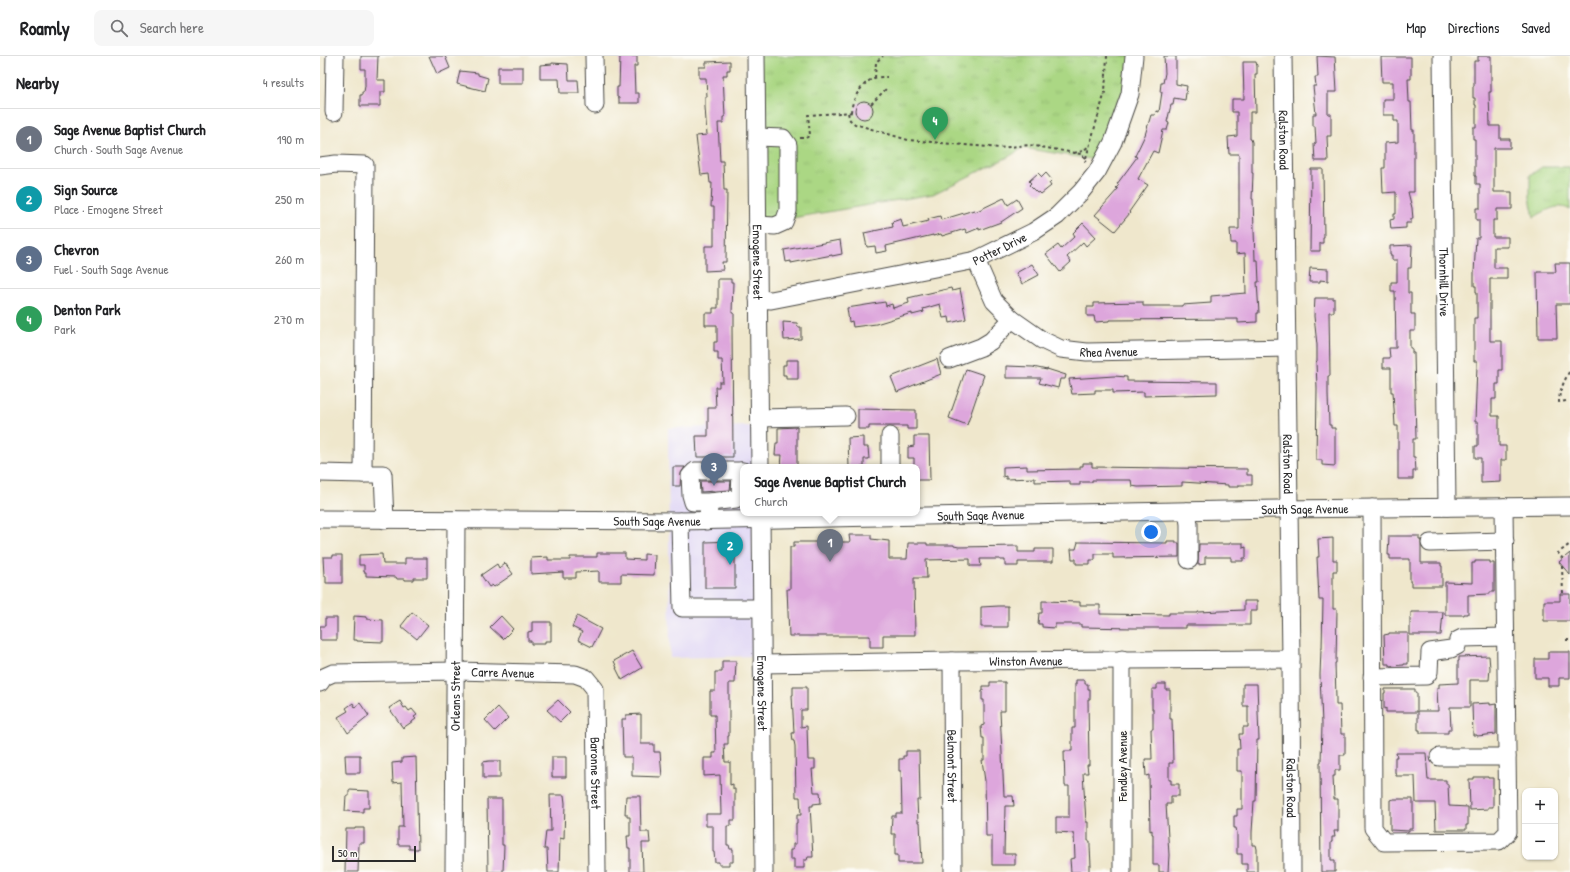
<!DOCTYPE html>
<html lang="en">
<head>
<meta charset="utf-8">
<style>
	:root { --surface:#fff; --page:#f6f6f6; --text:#202124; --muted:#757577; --line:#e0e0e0; --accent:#2563eb }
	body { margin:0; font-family:"Patrick Hand",sans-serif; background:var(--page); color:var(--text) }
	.controls { position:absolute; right:12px; bottom:12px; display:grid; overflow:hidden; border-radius:8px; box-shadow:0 1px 3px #0004 }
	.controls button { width:36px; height:36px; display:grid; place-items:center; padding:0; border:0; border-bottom:1px solid var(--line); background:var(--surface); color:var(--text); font:20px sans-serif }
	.scale { position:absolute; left:12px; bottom:10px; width:84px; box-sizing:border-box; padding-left:4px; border:2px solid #2b2b2b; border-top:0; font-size:11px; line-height:14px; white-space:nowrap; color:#2b2b2b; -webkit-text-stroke:3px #fdfcf7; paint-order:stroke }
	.you { position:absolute; left:831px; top:476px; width:14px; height:14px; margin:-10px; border:3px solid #fff; border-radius:50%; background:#1a73e8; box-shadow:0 0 0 6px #1a73e833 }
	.badge { display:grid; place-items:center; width:26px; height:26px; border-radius:50%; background:var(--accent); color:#fff; font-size:13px; font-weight:700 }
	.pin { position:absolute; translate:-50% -33px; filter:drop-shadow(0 1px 2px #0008) }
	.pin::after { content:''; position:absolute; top:21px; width:14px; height:12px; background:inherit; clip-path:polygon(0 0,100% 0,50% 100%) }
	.popup { position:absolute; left:420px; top:408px; width:180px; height:52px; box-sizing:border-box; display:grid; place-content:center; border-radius:8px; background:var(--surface); filter:drop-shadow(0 1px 3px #0005); font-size:13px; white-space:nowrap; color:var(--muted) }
	.popup b { font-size:15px; color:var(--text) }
	.popup::after { content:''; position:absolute; left:50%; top:100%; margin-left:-8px; border:8px solid transparent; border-top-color:var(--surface) }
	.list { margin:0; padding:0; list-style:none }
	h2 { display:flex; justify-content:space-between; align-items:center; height:52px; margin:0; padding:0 16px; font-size:17px }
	h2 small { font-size:13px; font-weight:400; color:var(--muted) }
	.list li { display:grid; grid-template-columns:26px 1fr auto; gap:12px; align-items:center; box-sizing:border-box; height:60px; padding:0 16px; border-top:1px solid var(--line) }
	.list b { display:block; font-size:15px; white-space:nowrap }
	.list p { margin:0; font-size:13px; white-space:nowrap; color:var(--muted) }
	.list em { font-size:13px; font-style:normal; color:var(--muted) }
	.icon { flex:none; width:22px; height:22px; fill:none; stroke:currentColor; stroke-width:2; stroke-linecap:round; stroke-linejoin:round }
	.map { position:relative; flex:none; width:1250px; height:816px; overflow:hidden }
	header { display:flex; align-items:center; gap:24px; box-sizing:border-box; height:56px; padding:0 20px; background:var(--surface); border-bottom:1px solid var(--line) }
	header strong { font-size:19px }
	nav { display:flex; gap:22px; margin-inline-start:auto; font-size:14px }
	.search { width:280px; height:36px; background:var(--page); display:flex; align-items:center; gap:10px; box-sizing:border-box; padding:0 14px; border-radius:8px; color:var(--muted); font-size:15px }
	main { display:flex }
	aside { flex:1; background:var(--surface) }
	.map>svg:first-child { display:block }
</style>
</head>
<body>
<header>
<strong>Roamly</strong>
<div class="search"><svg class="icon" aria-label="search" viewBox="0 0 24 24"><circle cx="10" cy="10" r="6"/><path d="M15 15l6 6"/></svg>Search here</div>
<nav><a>Map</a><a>Directions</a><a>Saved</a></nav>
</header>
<main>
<aside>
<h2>Nearby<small>4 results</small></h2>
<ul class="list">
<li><span class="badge" style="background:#6b7280">1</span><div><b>Sage Avenue Baptist Church</b><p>Church · South Sage Avenue</p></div><em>190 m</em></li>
<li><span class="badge" style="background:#0f9aa8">2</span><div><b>Sign Source</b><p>Place · Emogene Street</p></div><em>250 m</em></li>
<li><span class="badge" style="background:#5c6f8a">3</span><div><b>Chevron</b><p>Fuel · South Sage Avenue</p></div><em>260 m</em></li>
<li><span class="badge" style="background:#2e9e5b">4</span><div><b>Denton Park</b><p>Park</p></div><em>270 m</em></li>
</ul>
</aside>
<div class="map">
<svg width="1250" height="816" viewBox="0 0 1250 816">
	<defs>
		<pattern id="park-tufts" width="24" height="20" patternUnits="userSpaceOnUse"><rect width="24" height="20" fill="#abd784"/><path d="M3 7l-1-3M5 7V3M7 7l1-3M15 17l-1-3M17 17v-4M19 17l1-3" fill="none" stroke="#93b972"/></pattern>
	</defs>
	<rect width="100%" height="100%" fill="#fdfcf7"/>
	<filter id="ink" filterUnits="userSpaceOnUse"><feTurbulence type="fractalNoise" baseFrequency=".025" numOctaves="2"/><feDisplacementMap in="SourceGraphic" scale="8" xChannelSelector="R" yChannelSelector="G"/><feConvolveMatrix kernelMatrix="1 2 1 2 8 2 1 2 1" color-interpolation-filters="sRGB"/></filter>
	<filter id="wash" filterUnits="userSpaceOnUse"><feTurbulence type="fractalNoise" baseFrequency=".012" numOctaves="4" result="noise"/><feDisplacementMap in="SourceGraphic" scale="16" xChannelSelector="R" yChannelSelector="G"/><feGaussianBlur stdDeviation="0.9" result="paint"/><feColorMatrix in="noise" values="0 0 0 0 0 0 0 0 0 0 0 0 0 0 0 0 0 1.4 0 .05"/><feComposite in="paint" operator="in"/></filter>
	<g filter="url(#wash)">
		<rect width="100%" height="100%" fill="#efe7cc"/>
		<!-- built -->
		<path fill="#dfd5f5" d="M436 370V411H423V457H436L437 600 350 602 348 372Z"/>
		<!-- park -->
		<path fill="url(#park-tufts)" stroke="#6b8158" d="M436 0H814L783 105 703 92 688 101 613 138 437 168Z
			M1222 111H1250V154C1238 146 1226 155 1214 161L1210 142V119Z"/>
		<g id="blocks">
			<!-- building -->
			<path fill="#dda6dc" d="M41 0H58L57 24H65V36H60V50H40V39H42V36H44L45 30V13H41Z
				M109 0H125L130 12 117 18Z
				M300 0H317V10H314L315 37H319V47H299V42L297 41V31H299Z
				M844 0H856V28L867 30 865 44 854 42 853 49H851L847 66 849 67 847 74H843L838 97 833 95 818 123 828 129 809 156 810 157 795 175 775 159 798 133 796 132 799 129 797 128 817 101 815 100 825 79 831 59H835L836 55 839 56 842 36H840L841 27H843L845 17Z
				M997 0 1015 1 1017 36H1008V58H1011V80H1007L1008 105H995L994 88 996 87 995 70H993V58H996L993 30H996L995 21H998Z
				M1158 0H1171V36H1169L1170 70H1180V83H1190V92H1174V136H1192V153H1177V164H1173V181H1188V191H1174V212H1187V223H1170V285H1182V314H1179V328H1176V343H1172V360H1179V390H1186V404H1181V426L1161 427V402H1155V390H1158V366H1155L1157 309V305H1154V262H1157V236H1156V230H1154V217L1156 182H1159V164H1156V152H1160V128H1156V120H1155V83H1153V71H1156V49H1155V42H1153V30H1154V5H1158Z
				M1061 1H1091V23H1088L1089 46H1091L1092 74H1094V136H1088L1092 152 1093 163H1091V167H1086V172L1071 173 1070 164 1074 163V158H1076V136L1063 137 1062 112H1065V87L1078 86V65H1074V59H1063V43H1073V26H1062Z
				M410 5V14H407V19H403L405 61H403V67H398L400 105H403L404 134H407L406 206H402L403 214 385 215V190H394V151H391L392 127H390L389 118 381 119 377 89 376 80 387 79 385 51V41H387L386 22H379V11H386V6Z
				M923 6H936L937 10V18H935L936 56H930V83H931L932 86V117H933L932 143H933L935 204H938L939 226H937L939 257H937V266L918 267V263L789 264V265L775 266 774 260H767V251H774V247L823 246V250H862V249L891 247V240L926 237 925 197 916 198V187H911L910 173H919V98H909L908 81 917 80V56H912V43H924Z
				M232 7 248 8 249 24H258L259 37H240L239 23H220V9L232 8Z
				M178 11H203V27H178Z
				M140 15 158 17V19L168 22 165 35 137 28Z
				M535 54a9 9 0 1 1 18 0a9 9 0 1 1-18 0Z
				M991 113H1003L1004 182H1003V187H1000V195H990Z
				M718 117 722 121 726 117 732 124 729 127 731 130 721 138 719 136 717 137 709 129 711 127 709 125Z
				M684 142 688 149 697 143 702 152 681 166 659 174V172L647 177 645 173 622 180 621 178 613 180V179L566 190 567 195 556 197 555 190 547 191 544 177 573 171 572 166 581 163 583 171 609 165 608 163 620 160 621 164 654 154 655 156Z
				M763 167 776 181 766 190 763 186 747 201 751 206 740 216 726 198 738 189 741 193 755 180 753 177Z
				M520 184 522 198 512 200V199L471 207V205L466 206 464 194Z
				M1092 189 1091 212H1088V237H1091V258H1095V275H1090V292H1092V297H1094L1096 383H1093V401H1095L1096 415H1093V423H1078V370H1075L1073 336H1071V312H1063V302H1070L1069 292H1076L1075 235H1071V226H1077V204H1072V199H1070V190Z
				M1235 207H1250V248H1236L1237 282H1218L1217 216H1236Z
				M712 208 719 219 702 228 696 217Z
				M990 212 1008 213V225L1000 224V226H989Z
				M398 223H411V226H413L412 257H414V270H412L413 401H377L376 380H388V352H396L395 331H399V326H403L402 304H398V296H394V286H397V269H385V257H393V252H398Z
				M631 232 632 235 640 233 646 263 630 267 629 261 623 262 620 248 603 253 604 256 592 259V257L556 268 533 271 532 265 529 266 527 252 565 246 566 250 572 248 573 252 589 247 588 242Z
				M995 242H1014V256H1009L1010 320H1008V338L1009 369H1011V372H1015V410L1002 409V404H996L997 332 996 306 997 305V289L994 260Z
				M463 266 477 267 478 271H481V283L464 284Z
				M617 303 621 318 577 336 571 321Z
				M466 304H478V323H466V319H463V309H466Z
				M686 310 713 311 727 314V313L746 319 745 323H740L738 332 719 327 721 322H686Z
				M646 313 664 319 647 369 629 362Z
				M794 320 807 321V325L897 326V338L824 340V336L793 337V334H775V337L752 338 749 323Z
				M538 353 596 354V373H587V370H549V373H538Z
				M477 371V411H461L462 399H455L456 387H458V372Z
				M594 380H609L610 424H597V411H594V402H588V391L594 390Z
				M543 381V391H548L549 403H544V411H529L528 382Z
				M763 407H772V411L927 413V419H932V429H919V431H908V429L862 426V430L818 431 812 430 811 424H772V426H760V429H750V425L715 426V422L686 423V420L683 421V411L707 410V414L760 413V410H763Z
				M353 411H365L361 417 360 430H353Z
				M380 425H411L410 434 381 436Z
				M529 479H551V483L569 485V503H587L588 487H607V489H634V490L639 491 698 490V496H715V493H733V506H698V510H685V504H680V503H660L661 510H650V503L606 504 607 522H594L595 579H563V591H550V580H469L467 533H470V491H474V486H530Z
				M1069 480H1099V484H1101V507H1121V510H1122V530H1091V526H1090V503H1070V499H1068Z
				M1013 482V504H1017V515H1013V553H1017L1016 607H1015L1016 643V649H1020L1021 678H1025V699H1020V714H1015V720H1013L1014 743H1018V775H1014L1015 781H1012V786H1011V804H1015V816H1001L1000 706H1001L1002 668 1000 619 1001 593H1002L1003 544H999L997 501H999L998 483Z
				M415 485V532H385V486Z
				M847 485H856V487H859V501L793 502V498H775V504H770V508H756V503H752L751 493H756L758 486 847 487Z
				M910 487H923V492L926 491V502H923V505H911V501H885V508L878 509 879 488H910Z
				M277 497H305V503L324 504V498L335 499 334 519 301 518V526H279V515L256 516V522H243V516L211 518V502L228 501V504H250V501H277Z
				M1250 497V519L1239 506Z
				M62 498 63 508H85V502H107V522H94V524H85V523H77L76 521 46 520V516H44V509H39V499Z
				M13 499H22V527H6V520H4L3 501H13Z
				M1155 505H1170V507H1174V536H1170V538L1148 539V558H1144V559H1125V526L1152 527V507H1155Z
				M185 507 193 518 174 531 172 529 169 531 161 519 177 508 179 512Z
				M1240 538H1250V565H1224V545H1240Z
				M722 545 760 546V549H780V558L849 559V557H878V556L924 554V545H937V555H930V569H866V572H813L761 571V568H735V572L722 571V568H718L719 557H722Z
				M679 550H688V571H661V551Z
				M92 556 108 569 97 583 81 570Z
				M1091 556H1123L1121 579H1090V561H1091Z
				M34 560 47 561V563L63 564V586L37 585V584H33Z
				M181 560 193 573 183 583 170 571Z
				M257 560 281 573 272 591 258 584 262 576 252 571Z
				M5 562H17V584H0V570H5Z
				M212 566H231V585H225V588H211V585H208V576L212 575Z
				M1069 577H1088V608H1084V609L1069 610V608H1065L1064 579 1069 578Z
				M312 595 322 612 302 624 296 612H297L294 605Z
				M1228 596H1250V622H1239V630H1228V622H1215V603H1228Z
				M1169 600 1170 612 1169 624H1150V651H1130L1131 674H1128V677H1100V674H1098V655H1118L1117 632H1119V628L1138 627V605H1139V601Z
				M402 605H416L415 627H409V680H408V688H404L405 706H410V729L413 728V733H415V764H411V770H407V789H409L410 793H413V806H409V809H399V806H395L394 796H393V770H386V758H401L400 719 384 720V702H393V697H396L395 659H390V635H395V616H402Z
				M756 624H765V628H768V633H770V643H768L769 709H767L768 717H763L766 766H768V785H770V790L771 810H769V816H751L750 803 755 802 754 779H753V777L736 776V761H749V730H745L744 695H752V672H755V628H756Z
				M670 626H685V655H680L684 740H693L694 750H685L684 798H695V809H672V780H666L665 725 662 704H664V682H662L661 670 664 669V644H662V635H663V630H670Z
				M837 628H846V634H850V663H852L853 707H849V724H851V728H859V740H851V748H846L849 799 848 816H839V809H833V778H832V774L830 775 829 719 826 720 825 703H832L831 673H833V653H832V633H837Z
				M923 628H937L939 684H937L936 745H934L932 776V789H936L937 793V816H927V808H922V798H917V777L916 772H914V760H917V753H922V715H917V693H920L919 678H923V671H928V650H923Z
				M473 631H487V654H481V671L487 670 488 704H495V713H492L494 736H500L501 747 493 748V750H490L493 801H488L487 804H484V812H474V803H470V794H473V788H476V767H477V759H481L480 741H476L475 690 474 685H473L472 677H474L472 639H473Z
				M1065 633H1095V637H1097V656H1066V652L1064 653V637H1065Z
				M238 644 250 656 240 666 227 654Z
				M80 645 84 652 86 651 89 655 92 653 97 659 94 661 96 663 83 672 69 652Z
				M33 647 35 651 40 647 49 660 28 677 18 661 28 655 26 652Z
				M1170 647V649L1176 648V678L1157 680V679H1153L1152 648Z
				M178 651 188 662 175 675 165 664Z
				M321 658V688H334V696H340L342 721 312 720V701H303L302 663H306V659Z
				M586 695H599L600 744H597L598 766H600L602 807H578V799H575V778H571L572 760H576V757H582L581 715H579V703H583V700H586Z
				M1076 697H1106L1108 724H1126V728H1128L1129 750 1148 751V769H1146V774H1116L1115 747H1096L1095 720H1076V717H1075V701H1077Z
				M25 699H40V717H26Z
				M96 701 98 793H89V789H78V771H83L82 726 73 727 72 707 82 706V702Z
				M232 701H246V721H232Z
				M169 705H180V722H163V706Z
				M1154 721H1168V722H1173V751H1168V753L1150 754 1149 723H1154Z
				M29 734 49 735V752H43V756L25 755 26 740H29Z
				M230 739H244L245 747 244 783 240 782 239 816H228L227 793H224L226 775H231Z
				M306 740H320L321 776H329L330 787H322L323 816H310V792H308L307 780H310V761H307V758H305Z
				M167 743H182V789H184L183 816H168Z
				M1074 743H1093V773H1089V775L1070 774V744Z
				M35 772H44V787H39L38 816H25L26 773H35Z"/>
		</g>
	</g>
	<g filter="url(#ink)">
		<use href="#blocks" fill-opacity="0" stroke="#484743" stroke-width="1"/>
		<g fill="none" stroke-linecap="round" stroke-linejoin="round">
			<defs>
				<g id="minor">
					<path d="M274 0 275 49"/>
					<path id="s1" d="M436 0 440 411"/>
					<path id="s2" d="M963 0 971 603 972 816"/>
					<path id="s3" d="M1122 0 1127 451"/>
					<path d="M14 56 15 0"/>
					<path d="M437 81 463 82 468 89V155L464 166 455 170 437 169"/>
					<path d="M0 110 16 108 45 109 43 418 0 417"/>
					<path id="s4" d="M656 204 674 245 692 263 722 284 741 293 767 296 966 292"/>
					<path id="s5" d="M438 243 451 244 656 204 713 176 737 160 761 136 777 116 793 86 810 38 814 0"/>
					<path d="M629 303 661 291 671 285 692 263"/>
					<path d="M440 362 526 360"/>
					<path d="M570 380V411"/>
					<path d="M43 418H63L65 464"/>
					<path d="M390 446 416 443 420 440 421 415"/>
					<path d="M1052 452 1053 772 1064 786 1179 785 1188 776 1184 451"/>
					<path d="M867 455 869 468V504"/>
					<path id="s6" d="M441 457 444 816"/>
					<path id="s7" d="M0 463 360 465 958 453 1250 450"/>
					<path d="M360 465 362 552H441"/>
					<path d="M387 465 390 446H373L371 439 370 420 375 415H423"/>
					<path d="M1110 487 1185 485"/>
					<path d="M802 603V816"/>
					<path id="s8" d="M632 605 633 816"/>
					<path id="s9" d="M442 608 632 605 971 603"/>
					<path d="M1052 621 1106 620 1109 616 1110 596 1131 593 1137 590 1138 584 1142 582 1185 581"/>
					<path id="s10" d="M0 627 4 621 13 617 136 615 255 618 266 622 275 633 277 816"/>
					<path d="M1119 701H1187"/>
					<path id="s11" d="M134 816 136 464"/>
				</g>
			</defs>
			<!-- minor casing -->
			<use href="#minor" stroke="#484743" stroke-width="19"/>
			<!-- path -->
			<path stroke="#484743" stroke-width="2" stroke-dasharray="3 3" stroke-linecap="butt" d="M555 22 556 6 563 0
				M551 48 566 33
				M531 56C532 43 541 28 554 22 558 21 563 21 567 21
				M528 57 530 64 535 68 588 84 679 92 709 89 761 98 766 103 765 106
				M480 82H486L490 79 488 59 535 56
				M754 97 763 95 770 89
				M766 102 785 36 787 0
				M1246 345 1239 346C1239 334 1245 324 1250 314
				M1243 503 1238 497 1250 488
				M1242 510 1243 538
				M1246 584H1250"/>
			<!-- minor -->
			<use href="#minor" stroke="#fff" stroke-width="17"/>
		</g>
	</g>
	<g text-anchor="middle" stroke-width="4" stroke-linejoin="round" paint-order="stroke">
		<!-- street labels -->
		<g font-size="13" fill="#2b2b2b" stroke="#fdfcf7">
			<text dy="5" stroke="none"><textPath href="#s2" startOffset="84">Ralston Road</textPath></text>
			<text dy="5" stroke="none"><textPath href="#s5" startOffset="248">Potter Drive</textPath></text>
			<text dy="5" stroke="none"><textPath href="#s1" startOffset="206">Emogene Street</textPath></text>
			<text dy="5" stroke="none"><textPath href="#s3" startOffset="226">Thornhill Drive</textPath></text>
			<text dy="5" stroke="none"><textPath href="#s4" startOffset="176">Rhea Avenue</textPath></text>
			<text dy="5" stroke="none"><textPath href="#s2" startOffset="408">Ralston Road</textPath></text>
			<text dy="5" stroke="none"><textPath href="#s7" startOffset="985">South Sage Avenue</textPath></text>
			<text dy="5" stroke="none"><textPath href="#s7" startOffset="661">South Sage Avenue</textPath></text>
			<text dy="5" stroke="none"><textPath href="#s7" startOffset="337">South Sage Avenue</textPath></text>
			<text dy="5" stroke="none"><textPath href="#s9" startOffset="264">Winston Avenue</textPath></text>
			<text dy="5" stroke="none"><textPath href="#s10" startOffset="187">Carre Avenue</textPath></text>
			<text dy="5" stroke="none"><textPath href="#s6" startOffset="180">Emogene Street</textPath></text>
			<text dy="5" stroke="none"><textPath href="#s11" startOffset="176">Orleans Street</textPath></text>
			<text dy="5" stroke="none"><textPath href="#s8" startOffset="105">Belmont Street</textPath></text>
			<text transform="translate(802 710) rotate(-90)" y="5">Fendley Avenue</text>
			<text dy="5" stroke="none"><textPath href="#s10" startOffset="369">Baronne Street</textPath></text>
			<text dy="5" stroke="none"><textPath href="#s2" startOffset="732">Ralston Road</textPath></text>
		</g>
	</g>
</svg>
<div class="controls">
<button>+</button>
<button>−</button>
</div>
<div class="scale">50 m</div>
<div class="you"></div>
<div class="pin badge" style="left:510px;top:506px;background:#6b7280">1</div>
<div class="popup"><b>Sage Avenue Baptist Church</b>Church</div>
<div class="pin badge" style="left:410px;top:509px;background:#0f9aa8">2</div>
<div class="pin badge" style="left:394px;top:430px;background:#5c6f8a">3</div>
<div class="pin badge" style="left:615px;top:84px;background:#2e9e5b">4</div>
</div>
</main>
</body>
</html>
